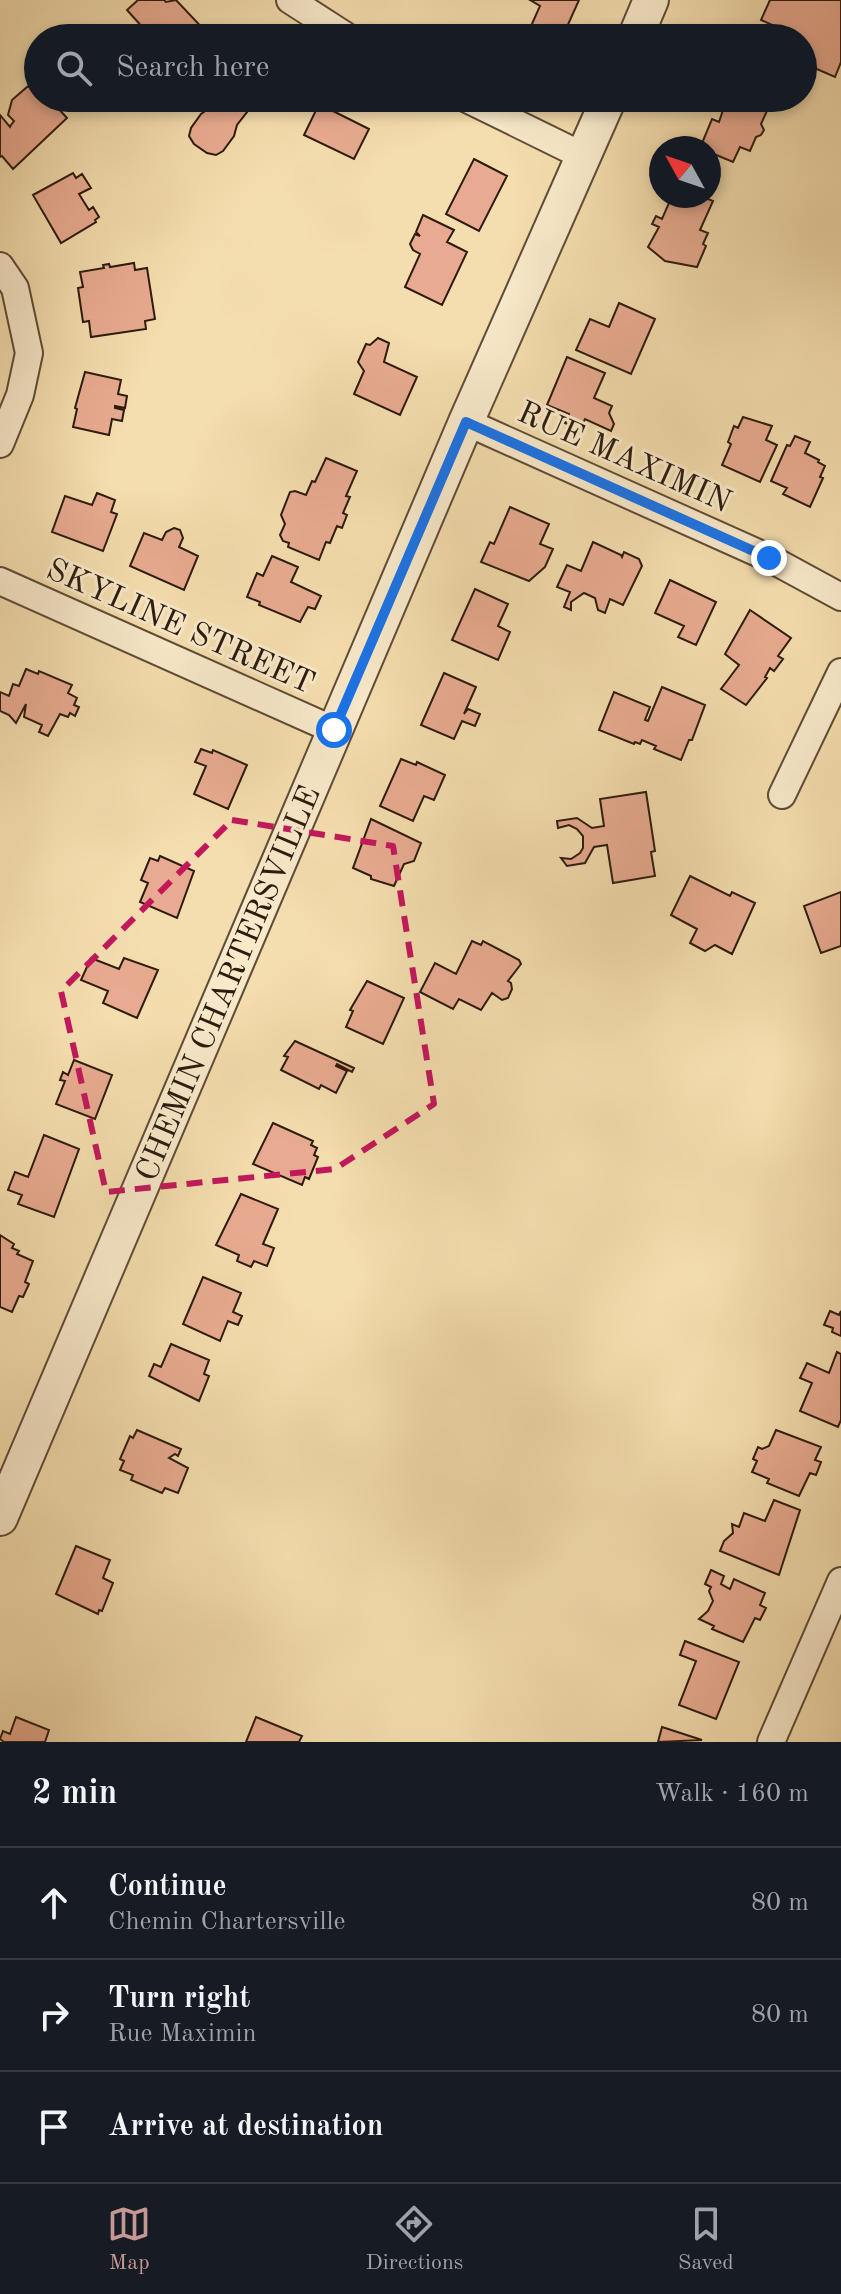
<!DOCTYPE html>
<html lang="en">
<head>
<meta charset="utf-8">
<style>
	:root { --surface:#171b24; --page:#242831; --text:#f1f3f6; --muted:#9ea1a6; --line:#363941; --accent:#c59692 }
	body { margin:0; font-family:"Old Standard TT",serif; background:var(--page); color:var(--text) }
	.compass { position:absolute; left:649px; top:136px; width:72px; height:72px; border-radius:50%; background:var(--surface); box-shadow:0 4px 12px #0003; rotate:310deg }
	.stop { position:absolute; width:24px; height:24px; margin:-18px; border:6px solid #1a73e8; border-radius:50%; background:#fff }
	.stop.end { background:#1a73e8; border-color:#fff; box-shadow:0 2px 8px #0008 }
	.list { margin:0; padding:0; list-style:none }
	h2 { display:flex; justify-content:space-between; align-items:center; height:104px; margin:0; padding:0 32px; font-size:34px }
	h2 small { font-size:26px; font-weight:400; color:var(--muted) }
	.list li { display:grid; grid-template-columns:52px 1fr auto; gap:24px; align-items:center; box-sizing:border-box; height:112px; padding:0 32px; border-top:2px solid var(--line) }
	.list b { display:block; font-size:30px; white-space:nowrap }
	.list p { margin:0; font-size:26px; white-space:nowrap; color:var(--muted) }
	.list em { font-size:26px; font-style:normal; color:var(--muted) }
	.icon { flex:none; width:44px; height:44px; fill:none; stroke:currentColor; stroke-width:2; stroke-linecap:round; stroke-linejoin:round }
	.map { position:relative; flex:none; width:841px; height:1742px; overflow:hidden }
	.search { position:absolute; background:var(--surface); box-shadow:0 4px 12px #0003; left:24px; right:24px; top:24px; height:88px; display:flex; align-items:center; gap:20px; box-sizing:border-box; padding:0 28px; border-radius:44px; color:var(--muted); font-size:30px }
	.sheet { height:440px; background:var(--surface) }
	nav { display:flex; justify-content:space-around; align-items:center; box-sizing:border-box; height:112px; border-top:2px solid var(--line); background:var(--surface); font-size:22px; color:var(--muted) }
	nav a { display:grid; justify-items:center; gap:4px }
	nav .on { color:var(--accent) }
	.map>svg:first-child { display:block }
</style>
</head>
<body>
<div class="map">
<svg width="841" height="1742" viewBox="0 0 841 1742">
	<rect width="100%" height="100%" fill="#f4ddae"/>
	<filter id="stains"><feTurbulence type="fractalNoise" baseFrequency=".0025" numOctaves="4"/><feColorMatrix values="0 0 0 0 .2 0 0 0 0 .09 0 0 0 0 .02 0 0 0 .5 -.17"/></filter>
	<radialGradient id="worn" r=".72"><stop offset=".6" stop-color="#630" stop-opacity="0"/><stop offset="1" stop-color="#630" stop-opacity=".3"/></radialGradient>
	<!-- building -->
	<path fill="#e8ab91" stroke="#2d1b0e" stroke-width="2" d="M138 0H164L166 2 176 0 210 36 207 38H152L127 10Z
		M530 0H579L562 38H534L527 35 540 6Z
		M770 0H841V62L835 77 803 63V38H788L790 33 761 20Z
		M32 86 38 87V98H49L67 118 13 169 2 156 0 157V115L10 127 11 125 14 121 8 115 12 100 27 87Z
		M219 98H258L237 125 234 136 223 151 216 155 207 153 194 144 189 136 191 128 201 114 208 109 215 110 214 106Z
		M727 98H761L771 102 761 124 764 130 761 135 756 137 750 151 740 147 733 162 709 152V148H700L712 119 719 122Z
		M319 104 369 129 354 159 304 135Z
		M474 159 507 176 479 231 446 214Z
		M73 173 76 178 82 174 91 188 79 194 89 210 93 207 99 217 95 220 96 222 61 243 33 195Z
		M672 196H701L713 201 700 230 708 233 703 244 706 246 697 267 665 261 648 247 659 227 652 224 656 216 662 219Z
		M423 215 454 230 447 242 467 252 442 305 405 287 420 254 413 250 410 244 415 234 420 236 416 232Z
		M134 263 135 270 147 268 155 319 145 321 146 329 91 337 89 321 83 322 78 288 83 287 80 272 104 268 103 265 109 264 110 267Z
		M619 303 655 319 631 374 576 350 590 319 609 327Z
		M378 338 389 343 384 362 417 377 400 415 354 394 364 371 358 362 366 344 370 345Z
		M567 357 605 373 594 398 612 406 609 413 614 424 611 431 585 419 580 430 565 423 569 414 547 405Z
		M85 372 121 380 118 394 127 396 125 408 115 406V408L124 410 122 421 112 419 109 435 73 427 77 409 75 408Z
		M743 417 772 426 766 440 777 445 760 482 722 465 731 444 728 442 734 426 738 428Z
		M795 436 810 442 805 453 819 460 818 462 825 466 820 477 823 478 810 507 783 494 787 488 771 481 787 445 790 446Z
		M326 458 357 471 346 496 350 497 343 513 347 515 342 528 337 526 330 543 326 542 319 560 288 547 289 543 283 541 280 535 285 524 281 515 290 492 295 491 306 495 312 481 315 482Z
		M97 493 115 500 111 512 117 514 103 551 52 532 65 496 92 505Z
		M510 507 549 524 540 544 553 549 545 567 529 581 481 562 490 542 494 544Z
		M174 528 180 530 183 538 179 547 198 556 184 590 130 566 144 533 162 540 166 532Z
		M593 542 621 555 622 557 624 552 639 559 642 566 623 605 610 599 605 613 598 610 595 598 584 593 571 602V610L564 607 570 592 557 587 567 565 581 571Z
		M272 556 298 567 291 582 321 596 315 609 308 607 300 622 259 605 260 602 247 597 257 573 263 576Z
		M670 580 716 602 696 645 678 637 684 626 655 613Z
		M475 589 508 604 498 626 510 632 498 660 452 640Z
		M750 610 791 638 778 656 783 659 774 671 770 668 765 677 767 678 746 705 721 689 739 665 725 654Z
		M26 669 38 674 39 671 72 685 68 693 77 698 74 705 79 707 75 716 70 713 68 717 60 714 48 736 39 732 42 725 24 717 26 704 16 723 9 715 0 711V692L9 696 13 684 19 686Z
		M444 673 476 687 464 714 468 709 480 714 475 726 462 721 454 739 421 725Z
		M662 687 705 705 692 740H689L681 760 654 749 656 746 642 740 640 744 635 742 634 744 599 730 614 692 650 707 645 720 648 721Z
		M201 749 212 753 213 750 247 765 228 809 194 794 206 766 195 762Z
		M401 759 416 765 417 762 445 775 434 800 424 796 413 821 380 806Z
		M646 792 655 851 651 852 655 876 613 883 607 845 594 847 585 863 567 866 561 858 571 859 580 853 583 848V836L577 829 569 825 558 828 557 821 577 818 592 828 604 826 600 799Z
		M371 819 421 843 414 861 404 864 394 886 371 879V876L353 868Z
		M160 856 194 871 177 918 140 902 148 883 141 880 150 858 158 861Z
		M690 876 730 896 732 892 755 903 732 954 715 945 705 951 690 943 697 929 671 915Z
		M841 892V946L821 953 804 906Z
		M472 941 481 945 483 941 519 960 521 964 508 981 511 983 512 989 508 998 502 1000 492 993 481 1010 459 999 453 1009 420 992 435 963 456 974Z
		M91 958 119 969 124 958 158 970 137 1018 103 1003 108 991 81 980Z
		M367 981 404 998 383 1044 346 1027 353 1011 350 1010Z
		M295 1041 354 1068 352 1072 337 1064 336 1066 347 1071 336 1093 321 1085 319 1089 281 1070 288 1057 284 1056Z
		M74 1060 112 1075 95 1119 56 1104 65 1081 60 1080 63 1072 68 1075Z
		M273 1123 313 1141 311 1145 317 1148 314 1155 318 1157 309 1179 305 1177 302 1185 253 1164Z
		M44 1135 79 1149 54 1217 18 1204 22 1195 8 1190 15 1172 28 1177Z
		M241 1194 278 1209 263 1244 274 1248 267 1266 254 1261 251 1267 237 1261 239 1255 216 1245Z
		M0 1235 14 1244 12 1248 19 1251 17 1254 33 1261 25 1282 29 1284 23 1297 19 1296 12 1312 0 1307Z
		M203 1277 241 1293 233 1312 242 1316 238 1325 228 1321 220 1341 183 1324Z
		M830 1311 839 1315 841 1311V1336L832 1332 833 1328 824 1325Z
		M171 1344 209 1360 204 1374 209 1376 199 1401 149 1376 154 1364 161 1367Z
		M837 1352 841 1354V1420L838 1427 800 1411 812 1383 800 1378 807 1363 829 1373Z
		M137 1430 181 1449 178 1456 175 1454 169 1458 188 1468 178 1493 165 1488 162 1493 131 1480 133 1475 120 1470 124 1461 120 1459 130 1436 133 1438Z
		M776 1430 821 1447 815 1460 821 1462 816 1475 810 1473 799 1496 767 1483 769 1479 752 1472 757 1461 753 1459 758 1447 762 1449 769 1446Z
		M774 1500 800 1510 779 1575 720 1551 724 1541 733 1533 732 1524 739 1527 744 1513 765 1521Z
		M76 1546 110 1560 103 1578 113 1583 102 1611 99 1610 98 1614 56 1594Z
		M711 1570 724 1576 721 1584 730 1589 734 1579 765 1593 760 1605 766 1608 760 1620 755 1618 743 1642 712 1629 714 1626 699 1619 708 1611 713 1601 709 1591 711 1587 705 1584Z
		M685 1641 739 1662 716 1719 679 1705 696 1661 680 1655Z
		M16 1717 49 1730 45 1742H4L0 1739 3 1731 10 1734Z
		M256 1717 302 1736 299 1742H246Z
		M662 1727 702 1740 658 1742Z"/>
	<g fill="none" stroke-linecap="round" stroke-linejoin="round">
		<defs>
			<path id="minor" d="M290 0 349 38
				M465 98 585 157
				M0 266 15 288 29 353 20 395 0 444
				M466 422 769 558 841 597
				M0 581 334 730
				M782 795 841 672
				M771 1742 841 1581"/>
			<path id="tertiary" d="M635 38 651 0
				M0 1518 466 422 609 98"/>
		</defs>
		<!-- minor casing -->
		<use href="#minor" stroke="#5f4c36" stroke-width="30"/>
		<!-- tertiary casing -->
		<use href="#tertiary" stroke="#5f4c36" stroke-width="38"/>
		<!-- minor -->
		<use href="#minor" stroke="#f8e9ca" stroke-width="26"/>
		<!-- tertiary -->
		<use href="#tertiary" stroke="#f8e9ca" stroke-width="34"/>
	</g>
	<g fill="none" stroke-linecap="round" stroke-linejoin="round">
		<!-- route -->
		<path stroke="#1a73e8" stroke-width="10" d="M334 730 466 422 769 558"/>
	</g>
	<!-- marked area -->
	<path fill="none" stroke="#c2185b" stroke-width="6" stroke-dasharray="16 10" stroke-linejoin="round" d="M232 820 393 846 434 1104 335 1169 106 1192 61 991Z"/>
	<g text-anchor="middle" stroke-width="6" stroke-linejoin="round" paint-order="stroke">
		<!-- street labels -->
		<g font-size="32" fill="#2d1b0e" stroke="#f8e9ca">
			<text transform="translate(625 456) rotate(24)" y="11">RUE MAXIMIN</text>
			<text transform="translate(181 625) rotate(24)" y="11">SKYLINE STREET</text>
			<text transform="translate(227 983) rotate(-67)" y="11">CHEMIN CHARTERSVILLE</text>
		</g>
	</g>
	<rect width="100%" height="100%" filter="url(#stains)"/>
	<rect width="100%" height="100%" fill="url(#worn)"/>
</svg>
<svg class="compass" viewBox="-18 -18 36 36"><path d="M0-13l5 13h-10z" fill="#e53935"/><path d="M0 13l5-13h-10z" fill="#9ea1a6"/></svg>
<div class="stop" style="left:334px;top:730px"></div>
<div class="stop end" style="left:769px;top:558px"></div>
<div class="search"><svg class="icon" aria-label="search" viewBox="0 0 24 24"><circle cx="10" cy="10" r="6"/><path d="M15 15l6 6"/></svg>Search here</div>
</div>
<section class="sheet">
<h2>2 min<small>Walk · 160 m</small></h2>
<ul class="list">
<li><svg class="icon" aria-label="ahead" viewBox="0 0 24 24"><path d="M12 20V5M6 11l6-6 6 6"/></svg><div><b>Continue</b><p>Chemin Chartersville</p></div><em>80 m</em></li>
<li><svg class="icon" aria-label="right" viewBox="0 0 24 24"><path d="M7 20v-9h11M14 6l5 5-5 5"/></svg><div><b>Turn right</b><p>Rue Maximin</p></div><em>80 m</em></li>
<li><svg class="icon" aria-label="arrive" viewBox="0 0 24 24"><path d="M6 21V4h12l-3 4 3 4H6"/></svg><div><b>Arrive at destination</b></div></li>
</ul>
</section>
<nav>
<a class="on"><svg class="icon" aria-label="map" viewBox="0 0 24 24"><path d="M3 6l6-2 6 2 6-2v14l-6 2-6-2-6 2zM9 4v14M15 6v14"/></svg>Map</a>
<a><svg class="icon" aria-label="directions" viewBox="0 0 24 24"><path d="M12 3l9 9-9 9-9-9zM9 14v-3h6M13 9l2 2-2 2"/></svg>Directions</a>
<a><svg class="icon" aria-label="saved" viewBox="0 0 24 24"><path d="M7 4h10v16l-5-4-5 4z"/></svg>Saved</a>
</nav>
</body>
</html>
